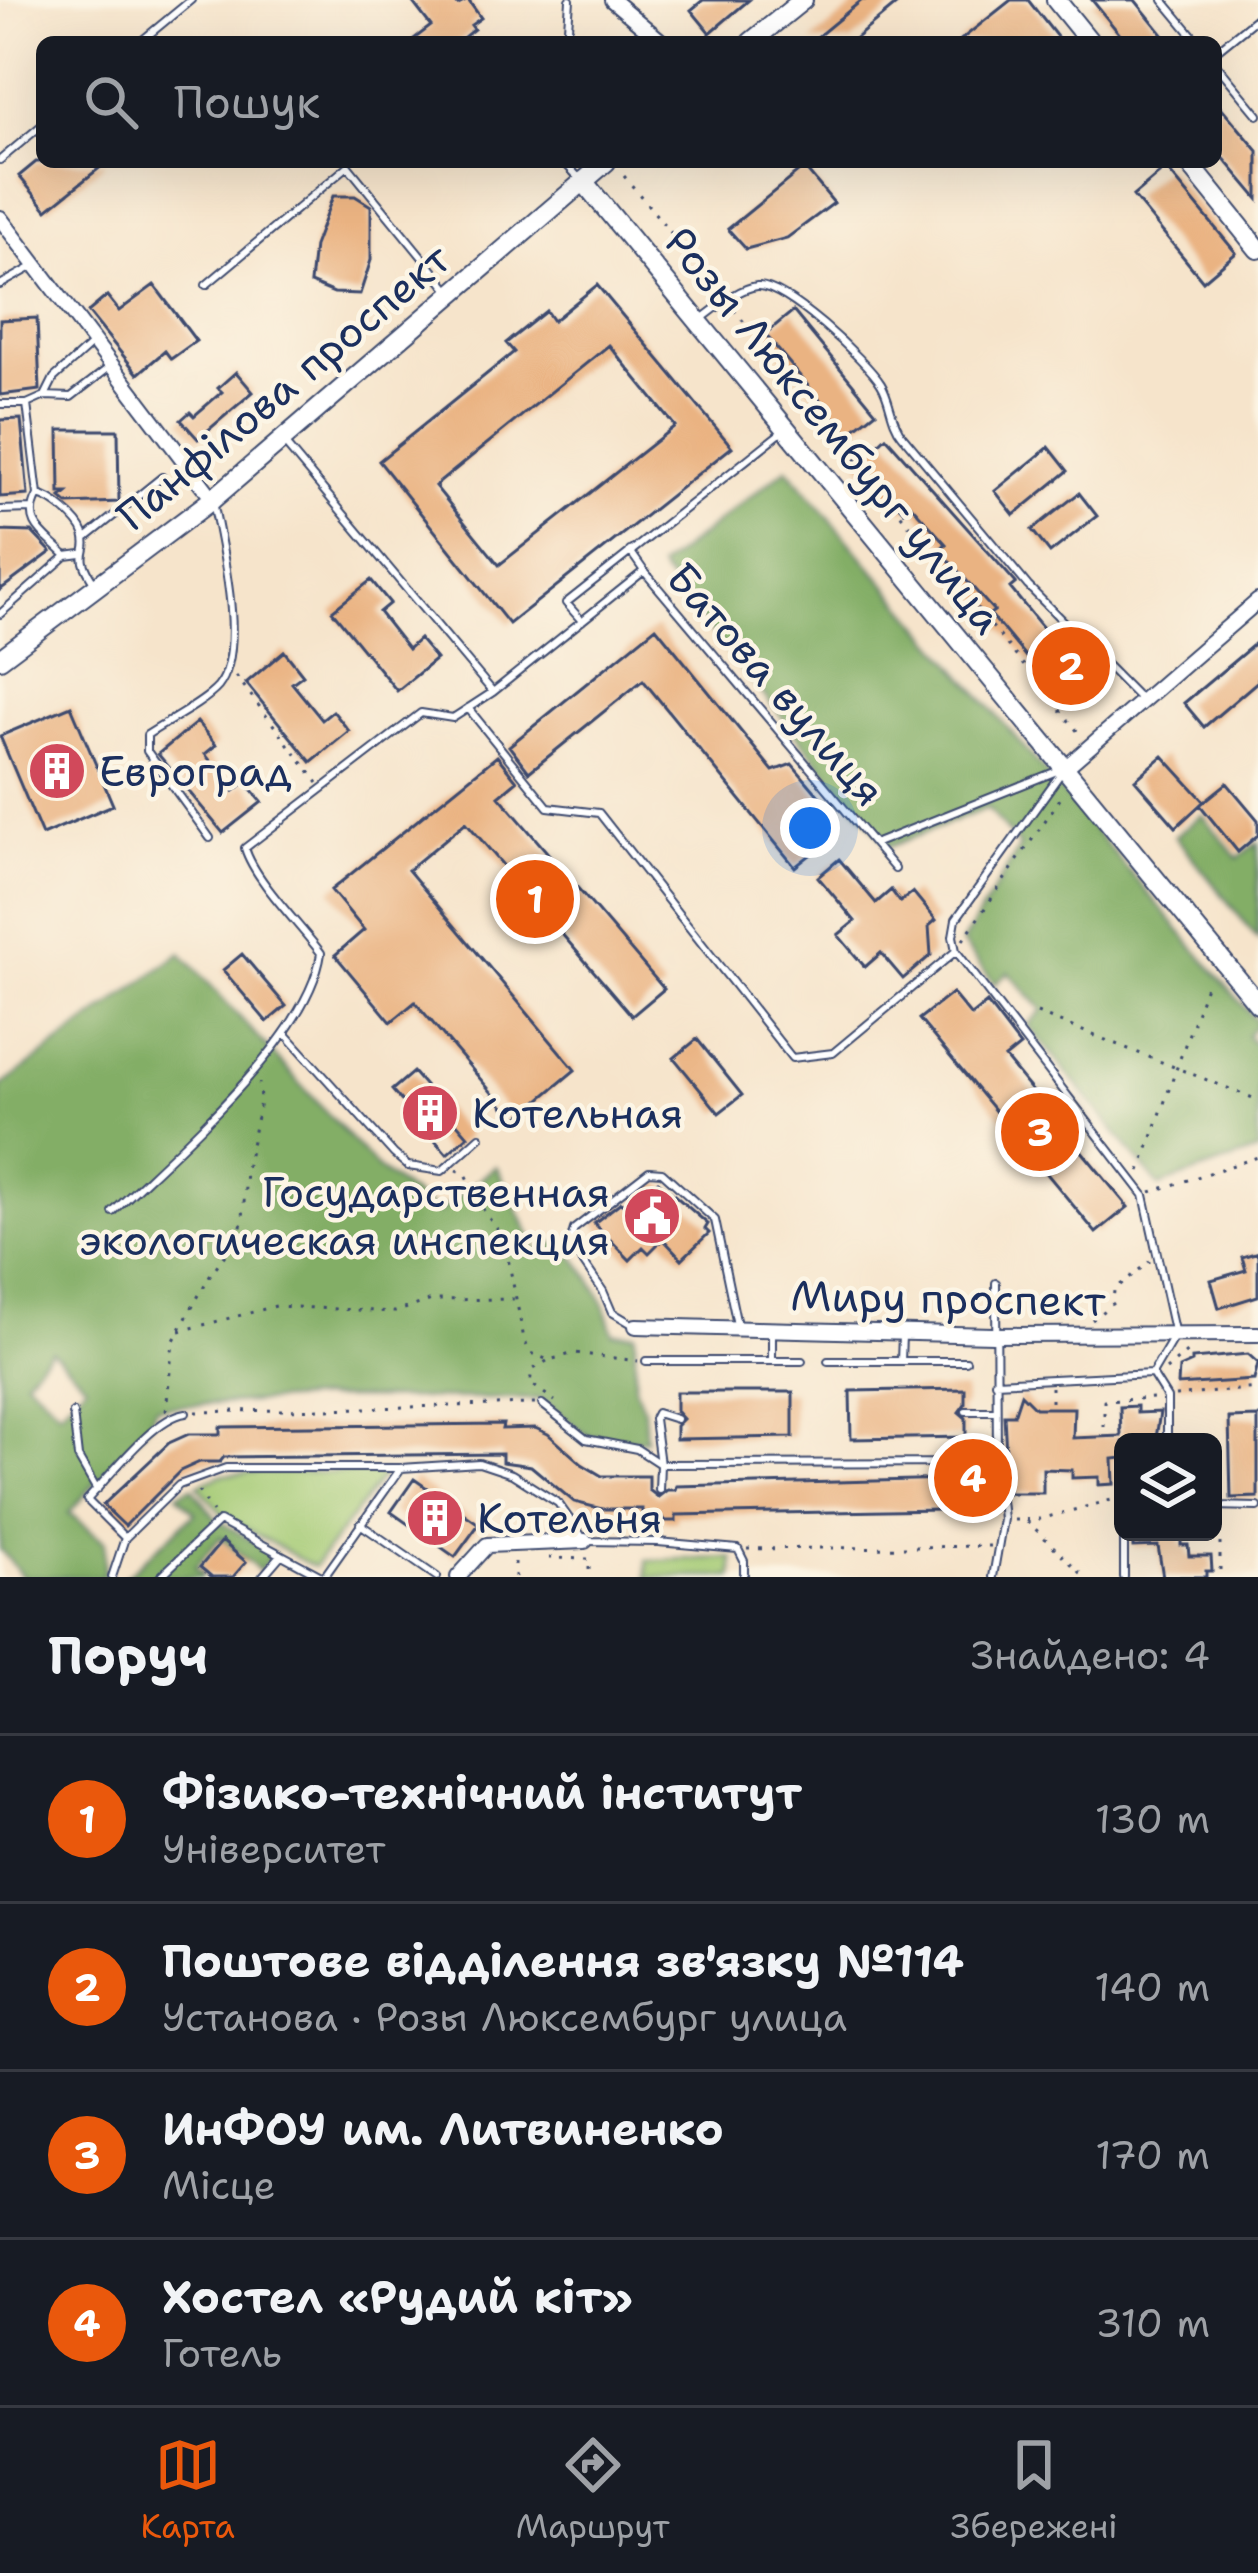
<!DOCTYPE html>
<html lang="uk">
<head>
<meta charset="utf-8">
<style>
	:root { --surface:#171b24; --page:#242831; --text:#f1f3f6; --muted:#9ea1a6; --line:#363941; --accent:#ea580c }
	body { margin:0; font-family:"Shantell Sans",sans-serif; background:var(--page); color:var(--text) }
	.controls { position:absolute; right:36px; bottom:36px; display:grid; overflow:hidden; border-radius:18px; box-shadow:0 12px 48px #0002 }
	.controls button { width:108px; height:108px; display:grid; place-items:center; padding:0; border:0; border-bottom:3px solid var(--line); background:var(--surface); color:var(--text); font:60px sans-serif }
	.you { position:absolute; left:810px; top:828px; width:42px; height:42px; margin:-30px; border:9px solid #fff; border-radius:50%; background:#1a73e8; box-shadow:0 0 0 18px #1a73e833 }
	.badge { display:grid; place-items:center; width:78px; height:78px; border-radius:50%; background:var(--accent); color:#fff; font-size:39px; font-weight:700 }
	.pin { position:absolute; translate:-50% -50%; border:6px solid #fff; box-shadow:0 3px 12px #0006 }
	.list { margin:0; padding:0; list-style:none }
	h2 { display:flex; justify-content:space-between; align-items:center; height:156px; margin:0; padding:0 48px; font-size:51px }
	h2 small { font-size:39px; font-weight:400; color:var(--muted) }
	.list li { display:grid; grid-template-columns:78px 1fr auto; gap:36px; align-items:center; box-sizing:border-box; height:168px; padding:0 48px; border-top:3px solid var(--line) }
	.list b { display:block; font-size:45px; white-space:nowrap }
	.list p { margin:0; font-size:39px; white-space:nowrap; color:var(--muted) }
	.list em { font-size:39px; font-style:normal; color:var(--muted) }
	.icon { flex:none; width:66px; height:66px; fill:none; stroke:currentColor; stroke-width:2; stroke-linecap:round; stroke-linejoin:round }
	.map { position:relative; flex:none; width:1258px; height:1577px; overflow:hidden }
	.search { position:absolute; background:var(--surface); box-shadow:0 12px 48px #0002; left:36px; right:36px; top:36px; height:132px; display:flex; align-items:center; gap:30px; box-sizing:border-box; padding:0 42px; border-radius:18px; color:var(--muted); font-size:45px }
	.sheet { height:828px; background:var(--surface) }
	nav { display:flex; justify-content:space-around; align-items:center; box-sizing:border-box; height:168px; border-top:3px solid var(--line); background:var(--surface); font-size:33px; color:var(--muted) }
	nav a { display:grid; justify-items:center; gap:6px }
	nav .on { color:var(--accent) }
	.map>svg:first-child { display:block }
</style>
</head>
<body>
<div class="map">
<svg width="1258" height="1577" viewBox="0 0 1258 1577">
	<rect width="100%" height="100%" fill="#fcf5e5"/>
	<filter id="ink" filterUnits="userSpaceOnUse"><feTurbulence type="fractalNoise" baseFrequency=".00833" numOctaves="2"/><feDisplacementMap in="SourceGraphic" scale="24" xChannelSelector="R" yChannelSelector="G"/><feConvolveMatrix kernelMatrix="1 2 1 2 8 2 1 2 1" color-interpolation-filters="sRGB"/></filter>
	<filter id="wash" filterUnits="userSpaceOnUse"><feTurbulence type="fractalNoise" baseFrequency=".004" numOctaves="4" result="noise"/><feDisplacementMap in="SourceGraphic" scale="48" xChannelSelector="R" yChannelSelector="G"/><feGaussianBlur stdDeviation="2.7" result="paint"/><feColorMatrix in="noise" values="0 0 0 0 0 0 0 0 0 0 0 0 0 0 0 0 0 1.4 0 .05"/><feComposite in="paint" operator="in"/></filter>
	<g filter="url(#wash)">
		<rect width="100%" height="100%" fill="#f6e4cb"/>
		<!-- green -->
		<path fill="#a4ca75" stroke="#607c6a" stroke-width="3" d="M268 1472 385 1473 314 1567 224 1516 198 1485 221 1475Z
			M733 1558V1577H647V1560Z"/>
		<!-- forest -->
		<path fill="#83ae66" stroke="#4f6e62" stroke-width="3" fill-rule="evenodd" d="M787 468 1258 1023 1247 1035 1258 1048V1151L1159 1186 1028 1025 1043 1010 1008 972 995 984 962 943 1020 847 987 808 889 847 659 568Z
			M1202 815 1238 858 1258 842V939L1175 836Z
			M181 953 378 1169 438 1213 496 1166 540 1255 560 1240C586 1270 604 1294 613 1333H635V1388L644 1409 646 1440 588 1436 541 1399 324 1398 156 1407 150 1422 69 1513 105 1542 104 1577H23L0 1549V1087ZM51 1350 86 1384 60 1411 25 1379Z
			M192 1487 217 1520 275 1554 259 1571 221 1537 195 1567 203 1574 201 1577H125L195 1513 177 1494Z"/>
		<g id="blocks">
			<!-- building -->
			<path fill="#eab382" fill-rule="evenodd" d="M411 0H454L458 5 468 0 481 18 471 25 474 29 458 42H410L431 26Z
				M703 0H749L710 33 691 10Z
				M862 0H902L851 42H811Z
				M1011 0H1028L1061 42H958Z
				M1092 0H1135L1169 42H1126Z
				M1216 101 1258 151V199L1216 149Z
				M36 162H107L47 210 19 176Z
				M804 167 834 203 787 238 746 249 728 229Z
				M1166 168 1236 253 1203 281 1133 196Z
				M333 196H355L371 206V260L360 294 334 293 310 283 314 246Z
				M154 285 196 341 171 359 165 351 138 374 88 312 107 296 119 311Z
				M597 285 732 447 509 624 379 461 514 352 506 343 546 311 553 321ZM609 345 675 426 499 565 435 486Z
				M793 311 876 412 848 434 765 334Z
				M37 318 40 390 0 395V320Z
				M236 372 253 392 198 439 181 420 190 412 194 416 222 392 218 388Z
				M21 419 28 495 0 497V420Z
				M59 430H118L119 502 68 504 61 498 67 493H60Z
				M886 437 1016 583 1010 588 1053 640 1061 633 1093 674 1070 692 1040 654 1030 662 990 614 994 611 939 550 946 544 911 505 904 511 859 462Z
				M1049 447 1068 471 1014 515 995 491Z
				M1079 493 1097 516 1050 553 1032 530Z
				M0 531 32 532 51 552 0 590Z
				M371 580 390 603 379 612 408 649 419 639 436 659 397 691 332 611Z
				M656 627 773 771 792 764 819 796 808 814 829 840 795 867 643 680 529 772 509 746Z
				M1258 641V681L1204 727 1184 703Z
				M284 651 303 675 292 683 322 720 333 711 349 731 311 762 246 683Z
				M71 706 113 805 42 835 0 736Z
				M197 722 216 745 205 754 234 791 245 782 262 802 223 833 158 754Z
				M497 756 517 781 499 796 664 989 632 1016 466 822 408 870 575 1070 515 1120 415 1002 391 1022 335 955 364 930 331 890Z
				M1163 756 1204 801 1201 804 1227 783 1258 820V835L1238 852 1200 805 1176 827 1135 780Z
				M839 859 876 903 891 890 900 902 913 892 936 920 929 926 931 955 903 979 881 953 865 967 838 935 855 921 818 877Z
				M242 954 286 1006 267 1022 223 970Z
				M952 993 971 1016 987 1003 1020 1046 1005 1058 1128 1207 1096 1233 919 1019Z
				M697 1039 742 1095 719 1113 674 1058Z
				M413 1072 468 1136 447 1154 392 1090Z
				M658 1181 708 1224 705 1229 709 1233 682 1259 663 1239 649 1253 643 1247 630 1260 594 1223 621 1202 629 1209Z
				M1258 1252V1296L1219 1308 1211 1280 1246 1270 1242 1257Z
				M1248 1354 1258 1363 1254 1380 1178 1385 1179 1368 1192 1362V1359Z
				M965 1389V1404L959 1412 966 1418V1437L851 1439 850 1391Z
				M676 1392H793V1437L676 1439V1426L683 1419 676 1411Z
				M1021 1394 1035 1408H1074L1073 1438 1121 1436 1120 1407 1137 1406V1413L1160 1412 1156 1438 1152 1442H1123V1458L1113 1459 1114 1484 1099 1485V1477L1072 1478V1470L1043 1469V1493H1008L1004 1415H1014Z
				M1258 1417V1497L1231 1498 1229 1418Z
				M503 1424 502 1429 535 1428 548 1434 582 1464 602 1476H649V1490L658 1497 667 1490H675L676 1486 991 1478 994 1509 676 1515V1521H666L658 1514 652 1521 642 1520V1509H602L574 1502 531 1466 502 1462V1454L224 1457 220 1462H200L180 1471 125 1526 103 1505 169 1443 189 1434H220V1427Z
				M414 1479 479 1524 455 1557 391 1512Z
				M1181 1532V1545H1188L1189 1556H1211L1212 1571H1206V1577H1163L1158 1546 1133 1547 1132 1533Z
				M222 1541 246 1562 233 1577H212L200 1567Z"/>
		</g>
	</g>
	<g filter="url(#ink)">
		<use href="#blocks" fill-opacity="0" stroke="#3c4a6e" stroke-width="3"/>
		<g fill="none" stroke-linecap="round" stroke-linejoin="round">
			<defs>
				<path id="lane" d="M1163 0 1198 42
					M140 42 191 0
					M567 42 570 0
					M1216 51 1258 17
					M1216 64 1258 115
					M0 160 42 125
					M564 162 580 179
					M0 285 34 266
					M206 285 348 166 449 290
					M701 319C717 308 736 289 757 286 784 283 866 360 881 384 891 400 890 420 902 435L1028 586 1141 700
					M45 396 54 378 93 343
					M0 404H27L45 396 71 397 111 366
					M27 404 38 495C52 498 79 519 84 534 91 555 73 551 94 582
					M284 443 493 692
					M38 495C22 525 46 535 66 556L81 554
					M0 510 31 509
					M86 538 162 477
					M630 551 644 571
					M0 614 66 556
					M582 621 566 603 783 431
					M468 708 548 807 599 813 792 1058 833 1053 956 951
					M210 838 147 751V735C166 722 204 703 218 687 248 650 221 545 213 501
					M874 844 1062 769
					M285 1033 394 1154 408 1166 442 1171 480 1137
					M113 1212C175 1151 309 1039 321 953 299 924 254 879 245 848L421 713 453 718 493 692 644 571 895 869
					M632 1324 612 1312 603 1291 570 1243 574 1229 649 1171 662 1172 715 1220 737 1325
					M772 1360V1331
					M646 1361H802
					M828 1361H966
					M901 1361 902 1335
					M1152 1374 1167 1398V1442
					M995 1382 1152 1374 1175 1335 1144 1195 956 951 953 936 956 919 1061 773
					M542 1404 586 1439 637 1449 660 1464
					M966 1411H996
					M73 1413 78 1457 97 1490
					M186 1413C154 1417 110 1476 87 1500L125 1538 179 1485 226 1468H401L479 1463 512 1474 558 1503 585 1541 658 1542 659 1521
					M660 1464 654 1419 657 1413 676 1419
					M659 1490 660 1464 997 1463
					M1213 1506 1258 1507
					M360 1524 437 1577
					M1124 1532V1577
					M658 1542 738 1549 744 1561V1577
					M112 1577 125 1538
					M160 1577 219 1521 323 1577
					M262 1577 281 1555
					M324 1577 401 1468
					M993 1577 1003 1519 997 1463 996 1283"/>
				<path id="street" d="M612 0 662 42
					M0 218 213 499
					M1065 768 1258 601
					M636 1326 993 1335 1258 1334
					M458 1577 487 1545 585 1541"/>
				<path id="secondary" d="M1056 0 1090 42
					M751 42 803 0
					M1188 162 1258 249
					M583 181 1258 1004
					M0 659 213 499 606 162"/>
			</defs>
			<!-- lane casing -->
			<use href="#lane" stroke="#3c4a6e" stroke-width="10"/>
			<!-- street casing -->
			<use href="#street" stroke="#3c4a6e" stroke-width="18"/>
			<!-- secondary casing -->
			<use href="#secondary" stroke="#3c4a6e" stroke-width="22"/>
			<!-- path -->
			<path stroke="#3c4a6e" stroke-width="3" stroke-dasharray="3 9" stroke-linecap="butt" d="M624 176 721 293
				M734 310 1078 732
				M236 676 318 783
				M963 940 1060 799
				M1037 1013 1258 1100
				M457 1170 466 1174 485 1213 504 1238 524 1339 530 1353 549 1360 575 1353 638 1361
				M1140 1171 1208 980
				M1151 1192 1258 1157
				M1092 1320 1113 1303 1114 1290 1150 1261
				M180 1331 276 1306 395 1312 432 1300 519 1299
				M547 1361 532 1370 530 1383 555 1401
				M1166 1370 1190 1349
				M1051 1387V1408
				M1175 1396 1258 1388
				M166 1411 173 1342 210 1275 236 1240 243 1220 246 1169 260 1102 259 1083
				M196 1412 535 1404
				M1104 1427V1401L1154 1398
				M198 1491 213 1512
				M1220 1519V1577
				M1014 1520 1040 1519 1123 1497
				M1027 1521 1085 1577
				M747 1549 990 1546
				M549 1558 589 1559V1577
				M515 1577V1557"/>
			<!-- lane -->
			<use href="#lane" stroke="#fff" stroke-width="6"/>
			<!-- street -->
			<use href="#street" stroke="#fff" stroke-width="14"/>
			<!-- secondary -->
			<use href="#secondary" stroke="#fff" stroke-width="18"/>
		</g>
	</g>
	<!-- icons -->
	<defs>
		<symbol id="building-disc" viewBox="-11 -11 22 22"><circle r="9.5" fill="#d1495b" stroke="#fcf5e5"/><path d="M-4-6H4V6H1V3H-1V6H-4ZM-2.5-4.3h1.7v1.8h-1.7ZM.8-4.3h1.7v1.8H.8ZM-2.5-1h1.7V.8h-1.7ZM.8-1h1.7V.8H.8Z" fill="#fff"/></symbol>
		<symbol id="civic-disc" viewBox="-11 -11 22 22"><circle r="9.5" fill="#d1495b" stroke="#fcf5e5"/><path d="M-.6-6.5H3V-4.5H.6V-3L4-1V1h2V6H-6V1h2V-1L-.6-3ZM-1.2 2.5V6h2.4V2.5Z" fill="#fff"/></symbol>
	</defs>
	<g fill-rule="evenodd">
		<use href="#building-disc" x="24" y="738" width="66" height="66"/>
		<use href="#building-disc" x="397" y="1080" width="66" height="66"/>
		<use href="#civic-disc" x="619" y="1183" width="66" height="66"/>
		<use href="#building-disc" x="402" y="1485" width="66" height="66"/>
	</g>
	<g text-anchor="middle" stroke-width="9" stroke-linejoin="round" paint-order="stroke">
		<!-- street labels -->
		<g font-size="42" fill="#1b2f5e" stroke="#fcf5e5">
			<text transform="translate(283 387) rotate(-40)" y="15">Панфілова проспект</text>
			<text transform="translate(834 430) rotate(51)" y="15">Розы Люксембург улица</text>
			<text transform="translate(776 684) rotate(49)" y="15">Батова вулиця</text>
			<text transform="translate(948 1298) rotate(1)" y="15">Миру проспект</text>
		</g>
		<!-- poi labels -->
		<g font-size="42" fill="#1b2f5e" stroke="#fcf5e5" text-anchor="start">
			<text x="99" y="786">Евроград</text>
			<text x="472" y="1128">Котельная</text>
			<text x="610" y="1207" text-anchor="end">Государственная<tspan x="610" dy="48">экологическая инспекция</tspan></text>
			<text x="477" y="1533">Котельня</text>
		</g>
	</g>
</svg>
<div class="controls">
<button><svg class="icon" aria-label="layers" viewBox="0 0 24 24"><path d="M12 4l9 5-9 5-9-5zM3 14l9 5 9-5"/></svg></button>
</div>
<div class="you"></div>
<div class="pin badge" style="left:535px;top:899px">1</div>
<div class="pin badge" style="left:1071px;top:666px">2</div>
<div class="pin badge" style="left:1040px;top:1132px">3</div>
<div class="pin badge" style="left:973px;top:1478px">4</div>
<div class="search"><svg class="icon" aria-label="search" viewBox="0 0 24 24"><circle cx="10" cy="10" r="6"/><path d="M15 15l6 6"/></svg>Пошук</div>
</div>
<section class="sheet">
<h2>Поруч<small>Знайдено: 4</small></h2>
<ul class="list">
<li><span class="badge">1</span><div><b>Фізико-технічний інститут</b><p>Університет</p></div><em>130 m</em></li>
<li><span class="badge">2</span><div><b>Поштове відділення зв'язку №114</b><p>Установа · Розы Люксембург улица</p></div><em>140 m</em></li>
<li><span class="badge">3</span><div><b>ИнФОУ им. Литвиненко</b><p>Місце</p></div><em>170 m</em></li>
<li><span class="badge">4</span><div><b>Хостел «Рудий кіт»</b><p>Готель</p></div><em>310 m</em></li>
</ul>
</section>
<nav>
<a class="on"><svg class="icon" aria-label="map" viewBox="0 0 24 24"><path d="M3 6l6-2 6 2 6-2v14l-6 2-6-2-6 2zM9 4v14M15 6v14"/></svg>Карта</a>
<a><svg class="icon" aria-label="directions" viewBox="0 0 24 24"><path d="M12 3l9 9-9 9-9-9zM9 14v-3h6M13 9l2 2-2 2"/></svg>Маршрут</a>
<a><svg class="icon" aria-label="saved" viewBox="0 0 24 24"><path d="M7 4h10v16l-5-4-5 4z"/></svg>Збережені</a>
</nav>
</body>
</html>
